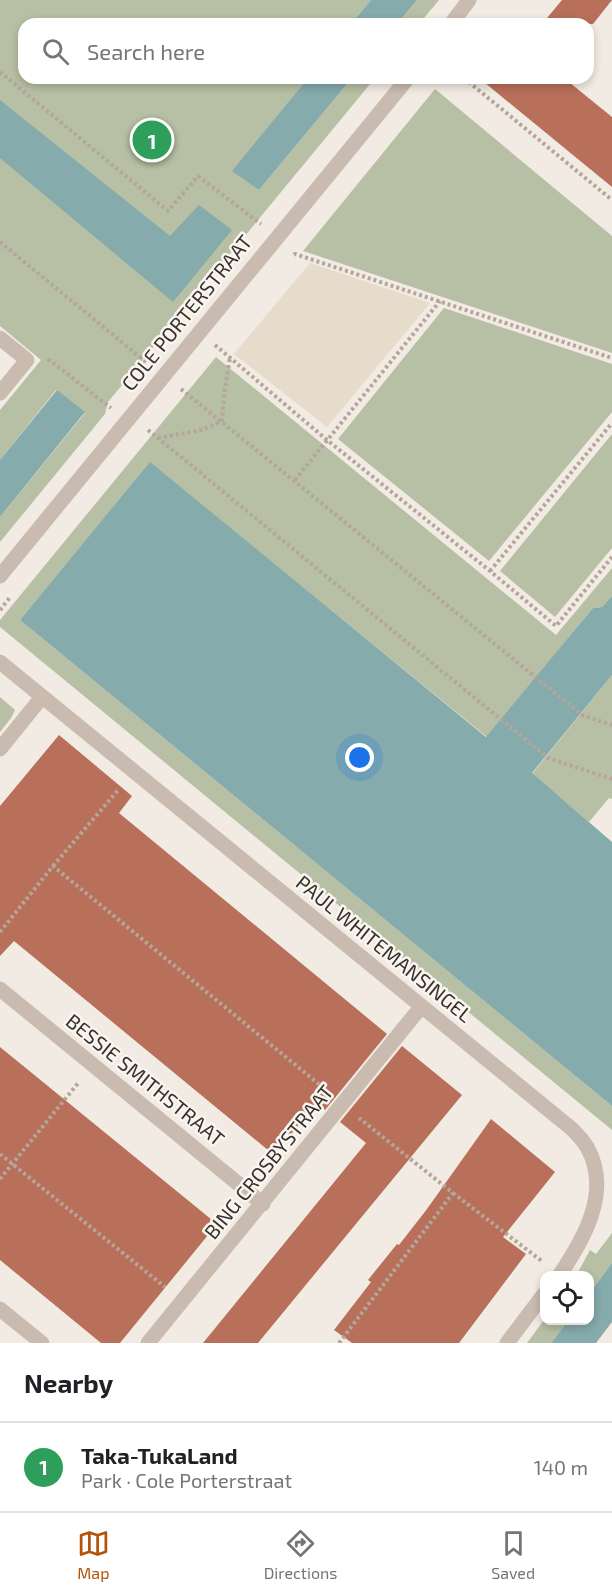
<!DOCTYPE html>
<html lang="en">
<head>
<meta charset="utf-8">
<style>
	:root { --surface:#fff; --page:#f6f6f6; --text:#202124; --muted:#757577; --line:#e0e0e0; --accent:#b45309 }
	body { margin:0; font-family:"Exo 2",sans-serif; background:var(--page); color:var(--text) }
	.controls { position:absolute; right:18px; bottom:18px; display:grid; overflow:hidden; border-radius:12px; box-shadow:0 3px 9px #0003 }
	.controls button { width:54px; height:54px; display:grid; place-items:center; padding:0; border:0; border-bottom:2px solid var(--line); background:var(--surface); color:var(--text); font:30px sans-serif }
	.you { position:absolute; left:360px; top:758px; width:21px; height:21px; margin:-15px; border:4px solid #fff; border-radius:50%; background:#1a73e8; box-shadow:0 0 0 9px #1a73e833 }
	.badge { display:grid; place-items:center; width:39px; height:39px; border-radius:50%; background:var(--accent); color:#fff; font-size:20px; font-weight:700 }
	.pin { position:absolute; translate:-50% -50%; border:3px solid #fff; box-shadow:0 2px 6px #0006 }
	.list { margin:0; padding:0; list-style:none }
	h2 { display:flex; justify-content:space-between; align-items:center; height:78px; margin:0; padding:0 24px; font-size:26px }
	h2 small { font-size:20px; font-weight:400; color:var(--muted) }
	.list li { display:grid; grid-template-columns:39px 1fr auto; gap:18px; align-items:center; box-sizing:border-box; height:90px; padding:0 24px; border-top:2px solid var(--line) }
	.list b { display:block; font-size:22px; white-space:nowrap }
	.list p { margin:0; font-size:20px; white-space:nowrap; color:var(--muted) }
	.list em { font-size:20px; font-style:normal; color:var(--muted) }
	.icon { flex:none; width:33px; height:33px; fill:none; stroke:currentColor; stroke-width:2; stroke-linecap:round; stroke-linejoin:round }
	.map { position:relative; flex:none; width:612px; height:1343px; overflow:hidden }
	.search { position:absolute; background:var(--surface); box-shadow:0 3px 9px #0003; left:18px; right:18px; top:18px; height:66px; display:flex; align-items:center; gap:15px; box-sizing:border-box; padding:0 21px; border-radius:18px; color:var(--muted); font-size:22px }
	.sheet { height:168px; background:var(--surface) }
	nav { display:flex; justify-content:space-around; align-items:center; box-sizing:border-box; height:84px; border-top:2px solid var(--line); background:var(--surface); font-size:16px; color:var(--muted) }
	nav a { display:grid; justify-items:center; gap:3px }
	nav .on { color:var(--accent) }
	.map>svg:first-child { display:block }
</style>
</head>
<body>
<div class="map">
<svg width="612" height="1343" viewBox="0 0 612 1343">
	<rect width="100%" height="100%" fill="#f2ebe3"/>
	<!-- green -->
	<path fill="#b7bfa4" d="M0 0H371L351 24H24V78H308L233 171 259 190 352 78H375L108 402 105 414 0 542V517L85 413 56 390 0 460V410L41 360 0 326Z
		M417 0H439L419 24H397Z
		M435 89 612 236V353L303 251Z
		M444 308 612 364V412L489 561 338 439Z
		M216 357 556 635 612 568V596L602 607 593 608 487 737 150 463 20 620 612 1106V1130L0 627V620Z
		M612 434V548L555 617 500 571Z
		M612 675V799L609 798 589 822 532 774Z
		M0 697 15 710 11 718 0 732Z
		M612 1233V1263L590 1293V1276H576L590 1250 596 1254Z
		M544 1320 568 1321 551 1343H527Z"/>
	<!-- plaza -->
	<path fill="#e7dbcc" d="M310 263 430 303 327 427 234 354Z"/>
	<!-- water -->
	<path fill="#85abac" d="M371 0H417L397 24H351Z
		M308 78H352L259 190 232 171Z
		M0 100 170 236 199 205 232 230 173 302 0 158Z
		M57 390 85 412 0 517V460Z
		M150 462 486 737 593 608 602 607 612 596V675L532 773 612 842V1106L20 620Z
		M612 1263V1322L596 1343H551L568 1321 590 1320V1293Z"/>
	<!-- building -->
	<path fill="#b8705a" d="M562 0H612L593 24H542Z
		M479 78H564L612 117V187Z
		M59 735 132 796 119 813 387 1034 325 1110 317 1103 274 1155 14 941 0 956V806Z
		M402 1046 462 1095 258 1343H203L366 1143 340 1122Z
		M0 1047 217 1224 120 1343H101L0 1260Z
		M491 1119 555 1172 503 1237 526 1254 459 1343H352L334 1330 371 1282 368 1280 397 1244 399 1245 427 1209Z"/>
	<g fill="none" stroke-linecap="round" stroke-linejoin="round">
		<!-- path -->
		<path stroke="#b5a59a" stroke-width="4" stroke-dasharray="3 3" stroke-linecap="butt" d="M0 72 168 211 198 176 261 224
			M464 78 612 200
			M0 242 146 362
			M294 255 295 254 612 358
			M215 345 327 440 490 571 556 626 612 557
			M48 359 111 408
			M181 389 582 715 612 725
			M148 430 548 758 612 779
			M158 438 202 430 222 421 224 394 230 358
			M295 480 440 301
			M490 571 612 423
			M0 610 11 596
			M53 866 119 789
			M0 932 53 866 326 1090
			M0 1154 165 1287
			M0 1179 79 1082
			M453 1193 543 1262
			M339 1343 453 1193 359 1118"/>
		<!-- street -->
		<path stroke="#c9bbb0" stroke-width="15" d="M451 24 469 0
			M0 338 27 360 0 393
			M0 576 408 78
			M0 662 572 1129C577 1134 583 1140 587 1147 612 1191 584 1239 559 1276
			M0 749 42 697
			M0 989 263 1204
			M0 1309 42 1343
			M148 1343 421 1007
			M507 1343 544 1294"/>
	</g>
	<g text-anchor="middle" stroke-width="5" stroke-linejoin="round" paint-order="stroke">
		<!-- street labels -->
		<g font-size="20" fill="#39302d" stroke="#f9f5ef">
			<text transform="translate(187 313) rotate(-51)" y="7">COLE PORTERSTRAAT</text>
			<text transform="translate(384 949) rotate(39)" y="7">PAUL WHITEMANSINGEL</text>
			<text transform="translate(145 1080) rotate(39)" y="7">BESSIE SMITHSTRAAT</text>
			<text transform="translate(269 1162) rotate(-51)" y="7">BING CROSBYSTRAAT</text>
		</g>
	</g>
</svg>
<div class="controls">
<button><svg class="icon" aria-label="locate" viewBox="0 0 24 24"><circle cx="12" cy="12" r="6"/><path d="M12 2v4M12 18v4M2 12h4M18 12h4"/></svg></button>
</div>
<div class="you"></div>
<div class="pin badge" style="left:152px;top:140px;background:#2e9e5b">1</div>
<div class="search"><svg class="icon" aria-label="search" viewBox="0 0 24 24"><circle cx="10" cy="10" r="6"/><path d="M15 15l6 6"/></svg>Search here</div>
</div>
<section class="sheet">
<h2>Nearby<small></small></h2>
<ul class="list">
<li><span class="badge" style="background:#2e9e5b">1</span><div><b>Taka-TukaLand</b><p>Park · Cole Porterstraat</p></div><em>140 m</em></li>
</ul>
</section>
<nav>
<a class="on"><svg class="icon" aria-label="map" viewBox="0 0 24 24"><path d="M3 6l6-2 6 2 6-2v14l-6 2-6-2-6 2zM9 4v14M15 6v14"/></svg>Map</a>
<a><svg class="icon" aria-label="directions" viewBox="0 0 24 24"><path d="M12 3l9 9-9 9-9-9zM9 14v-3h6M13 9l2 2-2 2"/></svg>Directions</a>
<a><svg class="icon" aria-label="saved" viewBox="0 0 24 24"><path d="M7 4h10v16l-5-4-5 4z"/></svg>Saved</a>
</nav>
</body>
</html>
